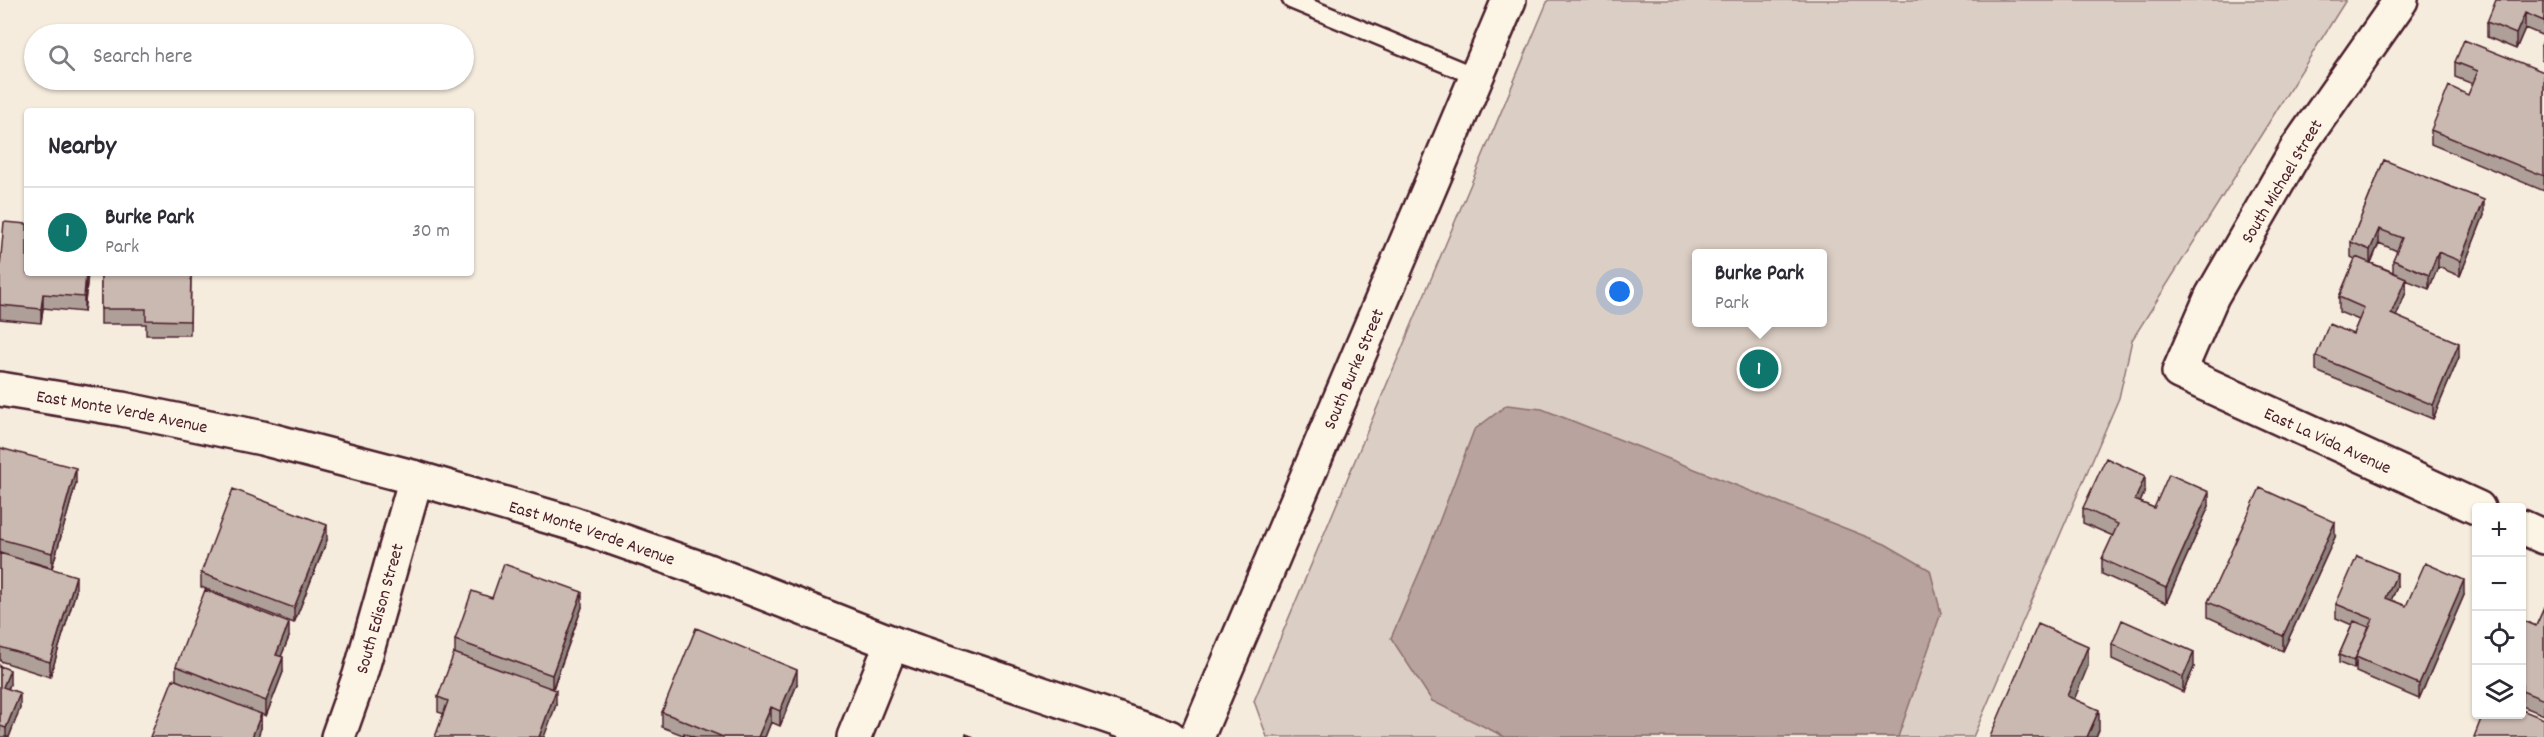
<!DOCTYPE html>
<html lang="en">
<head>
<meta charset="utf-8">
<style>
	:root { --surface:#fff; --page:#f7f7f7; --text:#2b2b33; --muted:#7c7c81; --line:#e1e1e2; --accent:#0f766e }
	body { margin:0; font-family:Dekko,sans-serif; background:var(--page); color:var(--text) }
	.controls { position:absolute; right:18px; bottom:18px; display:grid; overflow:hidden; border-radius:6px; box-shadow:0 2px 4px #0004 }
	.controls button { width:54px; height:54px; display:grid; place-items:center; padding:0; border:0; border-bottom:2px solid var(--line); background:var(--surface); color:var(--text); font:30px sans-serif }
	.you { position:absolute; left:1620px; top:292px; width:21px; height:21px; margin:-15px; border:4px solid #fff; border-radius:50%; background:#1a73e8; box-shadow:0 0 0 9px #1a73e833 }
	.badge { display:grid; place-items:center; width:39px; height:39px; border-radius:50%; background:var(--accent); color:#fff; font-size:20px; font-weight:700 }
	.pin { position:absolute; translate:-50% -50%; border:3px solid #fff; box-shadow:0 2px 6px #0006 }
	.popup { position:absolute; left:1692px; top:249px; width:135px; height:78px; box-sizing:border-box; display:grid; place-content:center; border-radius:6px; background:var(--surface); filter:drop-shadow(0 2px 4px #0005); font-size:20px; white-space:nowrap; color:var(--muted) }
	.popup b { font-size:22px; color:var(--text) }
	.popup::after { content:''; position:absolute; left:50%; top:100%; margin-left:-12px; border:12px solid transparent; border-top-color:var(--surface) }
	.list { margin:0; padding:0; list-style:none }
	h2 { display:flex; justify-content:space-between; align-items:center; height:78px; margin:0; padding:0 24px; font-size:26px }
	h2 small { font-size:20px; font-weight:400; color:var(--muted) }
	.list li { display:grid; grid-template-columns:39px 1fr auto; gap:18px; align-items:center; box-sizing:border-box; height:90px; padding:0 24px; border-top:2px solid var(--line) }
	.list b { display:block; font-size:22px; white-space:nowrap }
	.list p { margin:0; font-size:20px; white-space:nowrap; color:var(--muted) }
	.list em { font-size:20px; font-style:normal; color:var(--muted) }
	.icon { flex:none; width:33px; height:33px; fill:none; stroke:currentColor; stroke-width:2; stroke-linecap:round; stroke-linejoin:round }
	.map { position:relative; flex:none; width:2544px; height:737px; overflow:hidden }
	.search { position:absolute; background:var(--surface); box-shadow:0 2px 4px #0004; left:24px; top:24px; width:450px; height:66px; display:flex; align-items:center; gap:15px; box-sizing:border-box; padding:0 21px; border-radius:33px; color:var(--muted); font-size:22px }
	.panel { position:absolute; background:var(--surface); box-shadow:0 2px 4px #0004; left:24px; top:108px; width:450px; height:168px; border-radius:6px }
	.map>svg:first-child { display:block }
</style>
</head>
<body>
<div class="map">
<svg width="2544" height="737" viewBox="0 0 2544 737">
	<rect width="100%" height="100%" fill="#f5ecde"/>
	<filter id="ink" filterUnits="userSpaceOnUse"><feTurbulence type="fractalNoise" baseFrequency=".0167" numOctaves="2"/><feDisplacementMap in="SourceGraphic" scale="12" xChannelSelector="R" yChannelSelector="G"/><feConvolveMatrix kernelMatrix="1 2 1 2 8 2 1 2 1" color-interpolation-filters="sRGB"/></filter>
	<g filter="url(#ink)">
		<!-- green -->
		<path fill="#dbcec4" stroke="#927678" stroke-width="1.5" fill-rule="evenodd" d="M1548 0H2346L2132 340 2119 398 1973 737H1267L1254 701ZM1696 254H1822V322H1696Z"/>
		<!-- water -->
		<path fill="#b8a39e" stroke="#8c6e70" stroke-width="1.5" d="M1507 405 1542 409 1885 544 1930 570 1941 613 1898 737H1505L1432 701 1391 638 1425 559 1474 430Z"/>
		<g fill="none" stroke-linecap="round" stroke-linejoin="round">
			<defs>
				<path id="lane" d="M1291 0 1477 77"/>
				<g id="street">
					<path id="s1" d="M2401 0 2298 147 2212 296 2179 372 2478 508"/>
					<path id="s2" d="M0 389 122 409 262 438 416 478 571 523 705 570 892 643 1169 737"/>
					<path d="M2522 527 2544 537"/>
					<path id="s3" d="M338 737 360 675 416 478"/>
					<path d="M854 737 892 643"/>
					<path id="s4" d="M1197 737 1509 0"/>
				</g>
			</defs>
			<!-- lane casing -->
			<use href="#lane" stroke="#4a1f2b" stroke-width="21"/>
			<!-- street casing -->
			<use href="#street" stroke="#4a1f2b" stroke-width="38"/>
			<!-- lane -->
			<use href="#lane" stroke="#fcf5e5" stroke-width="16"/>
			<!-- street -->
			<use href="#street" stroke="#fcf5e5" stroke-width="33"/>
		</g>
		<!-- wall -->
		<path fill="#ae9f98" stroke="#4a1f2b" stroke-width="1.5" fill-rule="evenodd" d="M2544 0V36L2525 28 2516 49 2487 37V22Z
			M2544 38V62L2541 60V46Z
			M2455 62 2544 72V191L2431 144V130L2468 95 2473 84 2455 77Z
			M2384 160 2484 215 2460 276 2438 267 2429 289 2406 280V292L2396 316 2459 357 2433 419 2316 371V356L2353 334 2359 320 2339 312V297L2355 259 2351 257V242ZM2379 243 2397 251 2393 260V272L2371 263Z
			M0 267 88 273 84 312 43 308 41 323 0 319Z
			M101 273H191L190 335H146V324H101Z
			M0 448 76 483 52 568 29 561 76 591 50 677 0 661Z
			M2145 491 2140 502 2154 508 2209 506 2166 603 2102 574V559L2113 536 2083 523V508Z
			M2335 537 2283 651 2208 617V602Z
			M327 540 294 623 201 587V573Z
			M2397 587 2391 600 2406 606 2464 595 2419 699 2356 672V663L2354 669 2339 663V655L2352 625 2336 618V604Z
			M492 598 582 607 553 689 556 705 444 714 438 712V697L455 653V640Z
			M2544 608V715L2522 706V620L2536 626Z
			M289 637 281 656 283 672 266 716 261 714V728L176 680V666Z
			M2112 644 2194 667 2183 692 2112 659Z
			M0 666 10 684 8 689 20 708 9 737H0Z
			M797 684 780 726 771 722 765 737H683V735L662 727V712Z"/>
		<!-- shaded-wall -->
		<path fill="#8d827c" stroke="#4a1f2b" stroke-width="1.5" d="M2525 13V28L2516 49V34Z
			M2484 200V215L2460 276V261Z
			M2379 229V243L2370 264V250Z
			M2438 252V267L2429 289V275Z
			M86 273H88L84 312V297Z
			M2406 278V292L2391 329V314Z
			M43 294V308L41 323V309Z
			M2459 343V357L2433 419V405Z
			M76 468V483L52 568V553Z
			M2145 476V491L2135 514V500Z
			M2209 492V506L2166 603V588Z
			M2335 522V537L2283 651V636Z
			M327 525V540L294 623V608Z
			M2397 573V587L2386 612V598Z
			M76 576V591L50 677V662Z
			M2464 580V595L2419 699V684Z
			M582 592V607L552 690V675Z
			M289 623V637L276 669V655Z
			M2369 627 2356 657V663L2354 669V661Z
			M2088 646V666L2067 717V696Z
			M2194 652V667L2183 692V677Z
			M283 657V672L266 716V701Z
			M10 670V684L3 702V687Z
			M797 670V684L780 726V711Z
			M556 690V705L544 737H539Z
			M20 693V708L9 737H6V728Z
			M771 707V722L765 737H758Z
			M2099 710V730L2096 737H2087Z
			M261 714V728L258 737H252Z"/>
		<!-- building -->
		<path fill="#cab9b1" stroke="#4a1f2b" stroke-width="1.5" d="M2496 0H2544V21L2525 13 2516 34 2487 22Z
			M2544 38V47L2541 46Z
			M2464 40 2544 72V176L2431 130 2449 86 2468 95 2478 71 2455 62Z
			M2384 160 2484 200 2460 261 2438 252 2429 275 2393 260 2402 238 2379 229 2370 250 2351 242Z
			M4 222 27 224V273H86L84 297 43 294 41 309 0 305V267Z
			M2356 257 2406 278 2391 314 2459 343 2433 405 2316 356 2329 324 2353 334 2364 308 2339 297Z
			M101 273H191L190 321 146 320V309H101Z
			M0 448 76 468 52 553 0 539Z
			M2106 458 2145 476 2135 500 2154 508 2169 474 2209 492 2166 588 2102 559 2118 524 2083 508Z
			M2260 488 2335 522 2283 636 2208 602Z
			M233 489 327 525 294 608 201 573Z
			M0 553 76 576 50 662 0 647Z
			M2357 556 2397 573 2386 598 2406 606 2425 563 2464 580 2419 684 2356 657 2373 619 2336 604Z
			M504 564 582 592 552 675 455 640 472 591 492 598Z
			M205 590 289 623 276 655 283 657 266 701 176 666Z
			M2544 608V700L2522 691V620L2536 626Z
			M2122 620 2194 652 2183 677 2112 644Z
			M2354 621 2369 627 2354 661 2339 655Z
			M2038 624 2088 646 2067 696 2099 710 2087 737H1990Z
			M696 628 797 670 780 711 771 707 758 737H723L662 712Z
			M454 653 556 690 539 737H435L448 701 438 697Z
			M0 666 10 670 3 687 20 693 6 728 0 726Z
			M173 679 261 714 252 737H150Z
			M2522 710 2544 719V737H2474L2483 714H2522Z
			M684 733 694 737H683Z
			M966 734 974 737H965Z"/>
	</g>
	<g text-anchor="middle" stroke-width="4.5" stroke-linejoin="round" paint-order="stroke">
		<!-- street labels -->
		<g font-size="18" fill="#4a1f2b" stroke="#fcf5e5">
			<text transform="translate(2281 181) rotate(-59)" y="6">South Michael Street</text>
			<text dy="6" stroke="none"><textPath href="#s4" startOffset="400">South Burke Street</textPath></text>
			<text dy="6" stroke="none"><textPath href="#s2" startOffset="124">East Monte Verde Avenue</textPath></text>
			<text dy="6" stroke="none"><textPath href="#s1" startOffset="598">East La Vida Avenue</textPath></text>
			<text dy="6" stroke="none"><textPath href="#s2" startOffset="610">East Monte Verde Avenue</textPath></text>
			<text dy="6" stroke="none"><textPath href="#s3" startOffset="135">South Edison Street</textPath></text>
		</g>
	</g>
</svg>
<div class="controls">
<button>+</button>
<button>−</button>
<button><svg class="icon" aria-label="locate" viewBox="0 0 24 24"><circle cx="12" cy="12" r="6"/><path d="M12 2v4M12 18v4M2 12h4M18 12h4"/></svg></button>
<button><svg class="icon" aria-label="layers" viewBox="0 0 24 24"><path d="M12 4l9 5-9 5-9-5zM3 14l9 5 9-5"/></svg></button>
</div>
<div class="you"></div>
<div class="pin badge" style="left:1759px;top:369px">1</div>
<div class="popup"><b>Burke Park</b>Park</div>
<div class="search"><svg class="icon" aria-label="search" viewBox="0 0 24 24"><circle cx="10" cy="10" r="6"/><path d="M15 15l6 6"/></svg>Search here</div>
<section class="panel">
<h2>Nearby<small></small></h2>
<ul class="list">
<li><span class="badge">1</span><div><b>Burke Park</b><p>Park</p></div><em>30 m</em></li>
</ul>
</section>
</div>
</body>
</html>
